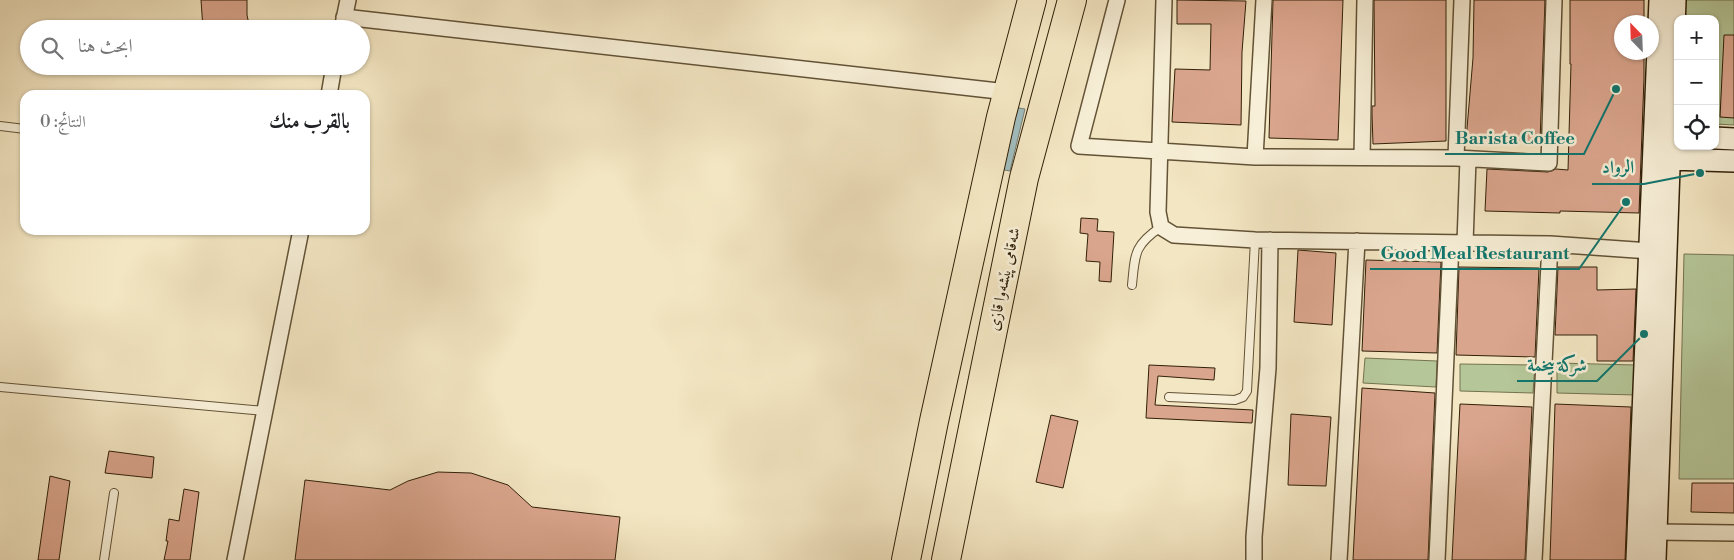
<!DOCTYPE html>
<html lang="ar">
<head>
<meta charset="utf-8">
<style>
	:root { --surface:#fff; --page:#f6f6f6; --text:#202124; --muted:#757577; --line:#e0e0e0 }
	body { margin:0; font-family:"Libre Bodoni",Amiri,serif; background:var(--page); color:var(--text); direction:rtl }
	.controls { position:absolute; right:15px; top:15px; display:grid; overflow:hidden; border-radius:10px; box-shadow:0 1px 4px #0004 }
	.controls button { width:45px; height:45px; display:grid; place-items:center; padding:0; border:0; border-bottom:1px solid var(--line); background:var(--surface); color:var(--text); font:25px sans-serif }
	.compass { position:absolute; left:1614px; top:15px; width:45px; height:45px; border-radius:50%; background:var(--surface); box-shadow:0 1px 4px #0004; rotate:337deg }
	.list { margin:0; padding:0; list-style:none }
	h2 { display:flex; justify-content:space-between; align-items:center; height:65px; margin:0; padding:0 20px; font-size:21px }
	h2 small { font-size:16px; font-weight:400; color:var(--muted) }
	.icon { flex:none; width:28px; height:28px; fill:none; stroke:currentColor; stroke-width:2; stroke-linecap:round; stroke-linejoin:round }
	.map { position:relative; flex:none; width:1734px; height:560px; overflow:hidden; direction:ltr }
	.search { position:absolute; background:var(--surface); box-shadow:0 1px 4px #0004; left:20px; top:20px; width:350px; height:55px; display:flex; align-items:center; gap:12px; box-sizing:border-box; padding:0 18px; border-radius:28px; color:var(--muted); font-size:19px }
	.panel { position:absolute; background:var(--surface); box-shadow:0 1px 4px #0004; left:20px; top:90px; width:350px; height:145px; border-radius:15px; direction:rtl }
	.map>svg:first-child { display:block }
</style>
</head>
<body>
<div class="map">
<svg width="1734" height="560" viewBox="0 0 1734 560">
	<rect width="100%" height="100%" fill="#f3e6c2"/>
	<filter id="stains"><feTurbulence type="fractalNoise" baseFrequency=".004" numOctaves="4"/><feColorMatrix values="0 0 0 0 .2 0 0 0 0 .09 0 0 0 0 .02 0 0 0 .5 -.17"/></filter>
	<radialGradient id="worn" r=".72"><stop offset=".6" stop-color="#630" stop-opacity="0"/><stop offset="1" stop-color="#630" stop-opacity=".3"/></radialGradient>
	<!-- green -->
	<path fill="#b5c698" stroke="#737350" d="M1682 0H1734V125L1715 124V19H1682Z
		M1684 254 1734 255V479H1679Z
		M1365 358 1437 361 1436 387 1363 383Z
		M1557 363 1635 365 1636 395 1557 393Z
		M1460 364 1535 365 1533 393 1460 391Z"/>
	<!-- water -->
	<path fill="#a1bdbe" stroke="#747e75" d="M1013 107 1025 109 1010 171 999 169Z"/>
	<!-- building -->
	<path fill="#daa58d" stroke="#312008" d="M201 0H247V15L250 29H203Z
		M1177 0 1246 1 1242 52 1241 125 1172 122 1175 69 1210 70 1211 24H1177Z
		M1273 0H1343L1338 140 1269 138Z
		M1374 0H1446V141L1373 144 1372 114V106H1375Z
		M1474 0H1545L1540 142 1466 140 1473 58Z
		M1570 0H1644V22H1622V52H1644V78L1639 213 1560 211V213L1485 211 1487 169 1548 172 1556 169 1568 170 1571 64H1570Z
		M1724 35H1734V118L1720 117Z
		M1081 218 1098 219 1097 231 1114 232 1111 282 1099 281 1100 262 1086 261 1088 234 1080 233Z
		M1298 250 1336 253 1332 325 1294 322Z
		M1366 260 1441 262 1437 353 1362 351Z
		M1459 267 1539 268 1535 357 1456 355Z
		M1558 267H1597V290L1636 289 1633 361H1597V335H1555Z
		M1149 365 1215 368 1214 380 1158 376 1155 405 1253 410 1252 423 1146 418Z
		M1362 388 1435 393 1428 560H1353Z
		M1460 404 1532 407 1525 560H1452Z
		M1555 404 1631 407 1625 560H1550Z
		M1291 414 1331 417 1326 486 1288 485Z
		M1051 415 1078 421 1063 488 1036 482Z
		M109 451 154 457 152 478 105 473Z
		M438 472 471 473 508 485 532 507 620 517 615 560H295L305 480 390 490 408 481Z
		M50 476 70 481 59 560H38Z
		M1692 483H1734V513L1691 512Z
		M184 489 199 492 190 560H164L168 541H166L169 519 179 521Z"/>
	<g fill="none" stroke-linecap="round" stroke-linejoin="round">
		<defs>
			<path id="lane" d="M0 126 25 129
				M1132 285C1135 254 1134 245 1161 227
				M0 387 265 411
				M1169 397 1235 400 1243 397 1247 391 1255 240
				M104 560 114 493"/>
			<path id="street" d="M1117 0 1079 146 1255 157 1456 158 1549 163 1554 0
				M1164 0 1158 212 1161 227 1174 235 1255 240 1550 244 1650 251
				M344 17 1007 92
				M342 29 348 0
				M329 95 334 66
				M1255 157 1264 0
				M1362 157 1365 0
				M1456 158 1462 0
				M1465 243 1468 159
				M1656 532 1734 533
				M235 560 301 230
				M1254 560V537L1268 368 1270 240
				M1339 560 1357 241
				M1437 560 1451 243
				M1534 560 1550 244"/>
			<path id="secondary" d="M1715 138 1734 139
				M1670 159 1734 161
				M1637 560 1660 0
				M1655 560 1675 0"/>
			<path id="highway" d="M906 560 934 421 1001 117 1032 0
				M946 560 1024 178 1072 0"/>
		</defs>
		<!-- lane casing -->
		<use href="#lane" stroke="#625236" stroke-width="10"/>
		<!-- street casing -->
		<use href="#street" stroke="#625236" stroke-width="18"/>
		<!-- secondary casing -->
		<use href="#secondary" stroke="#312008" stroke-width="24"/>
		<!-- highway casing -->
		<use href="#highway" stroke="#312008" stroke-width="30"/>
		<!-- lane -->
		<use href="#lane" stroke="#f7efd7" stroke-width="8"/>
		<!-- street -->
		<use href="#street" stroke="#f7efd7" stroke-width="15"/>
		<!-- secondary -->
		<use href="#secondary" stroke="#f7efd7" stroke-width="21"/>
		<!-- highway -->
		<use href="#highway" stroke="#f3e6c2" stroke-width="28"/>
	</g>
	<g text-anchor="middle" stroke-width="5" stroke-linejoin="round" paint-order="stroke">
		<!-- street labels -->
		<g font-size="16" fill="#312008" stroke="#f7efd7">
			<text transform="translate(1003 279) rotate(-78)" y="6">شەقامی پێشەوا قازی</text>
		</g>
	</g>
	<!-- callouts -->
	<path fill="none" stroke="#0f766e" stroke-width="2" d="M1616 89L1584 154H1445M1700 173L1644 184H1592M1626 202L1579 269H1370M1644 334L1597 381H1517"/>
	<g fill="#0f766e" stroke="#f7efd7" stroke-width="2">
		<circle cx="1616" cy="89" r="5"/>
		<circle cx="1700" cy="173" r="5"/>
		<circle cx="1626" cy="202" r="5"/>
		<circle cx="1644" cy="334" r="5"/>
	</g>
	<g font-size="18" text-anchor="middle" font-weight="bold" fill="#0f766e" stroke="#f7efd7" stroke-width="5" stroke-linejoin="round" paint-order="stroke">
		<text x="1515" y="144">Barista Coffee</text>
		<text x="1618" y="173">الرواد</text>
		<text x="1475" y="259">Good Meal Restaurant</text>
		<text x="1557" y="371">شركة بيخمة</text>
	</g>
	<rect width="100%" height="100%" filter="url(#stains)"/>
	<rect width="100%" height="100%" fill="url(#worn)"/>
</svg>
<div class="controls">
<button>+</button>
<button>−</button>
<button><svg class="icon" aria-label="locate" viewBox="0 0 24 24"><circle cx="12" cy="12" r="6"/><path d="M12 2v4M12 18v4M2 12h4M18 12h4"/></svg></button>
</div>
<svg class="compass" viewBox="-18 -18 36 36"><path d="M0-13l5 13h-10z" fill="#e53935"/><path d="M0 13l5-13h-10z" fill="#757577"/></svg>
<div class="search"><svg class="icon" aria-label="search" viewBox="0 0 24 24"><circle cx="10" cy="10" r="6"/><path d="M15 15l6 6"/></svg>ابحث هنا</div>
<section class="panel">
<h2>بالقرب منك<small>النتائج: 0</small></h2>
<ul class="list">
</ul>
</section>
</div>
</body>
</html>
